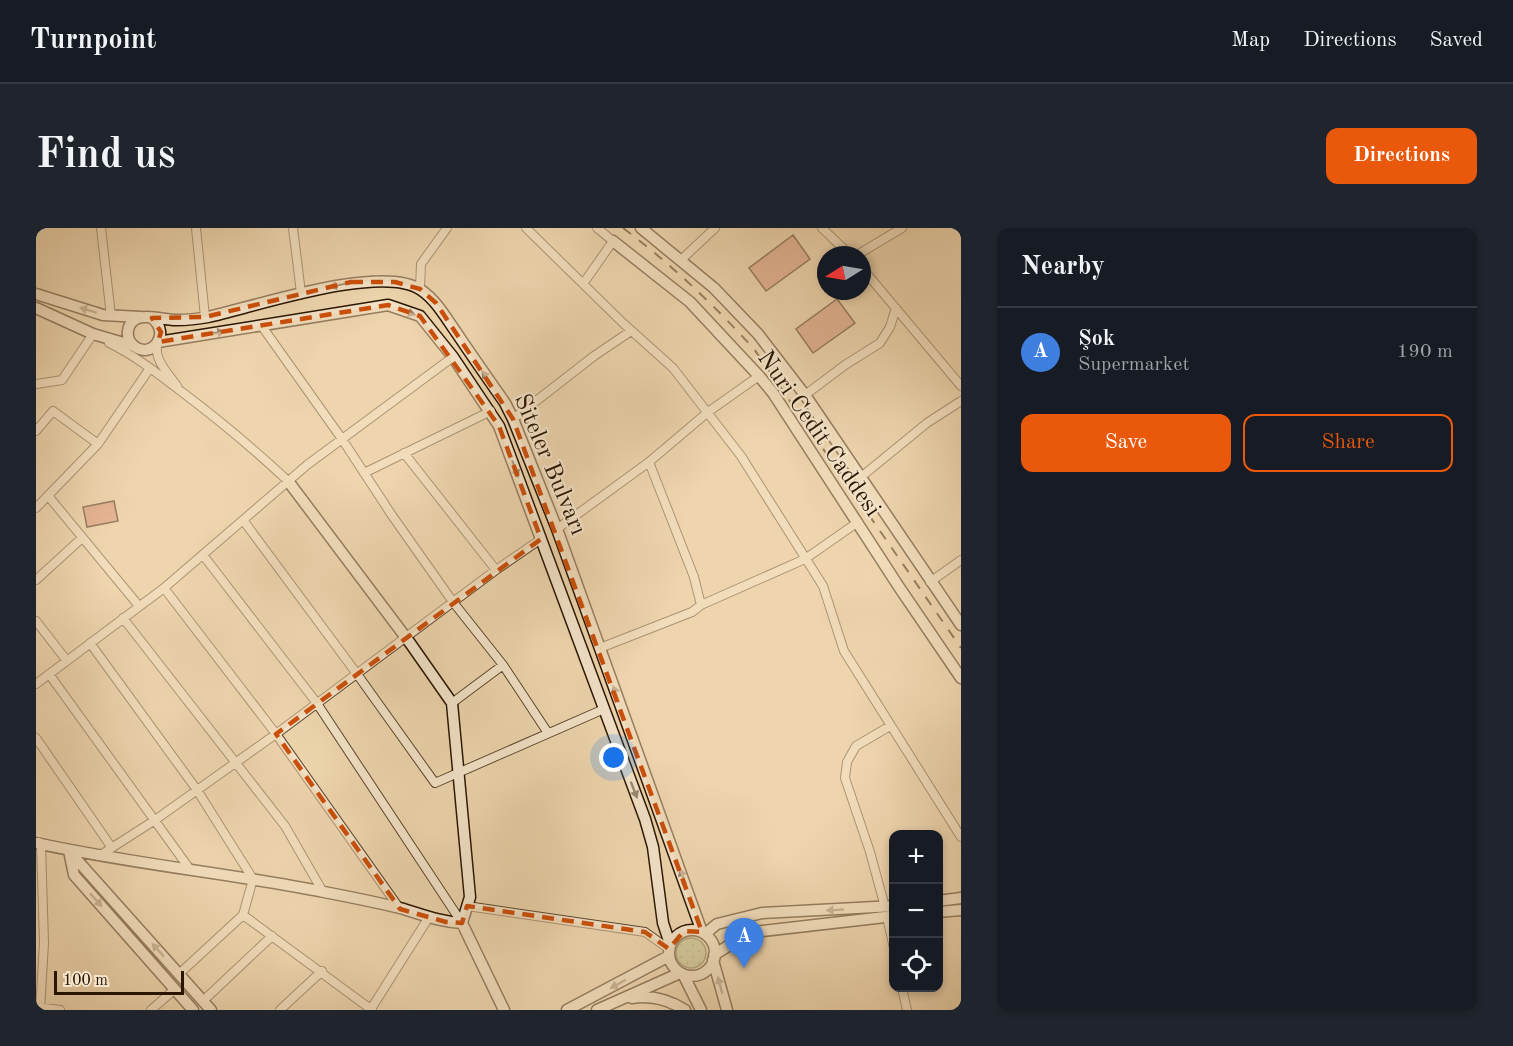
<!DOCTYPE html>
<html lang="en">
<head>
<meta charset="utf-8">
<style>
	:root { --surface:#171b24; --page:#20242c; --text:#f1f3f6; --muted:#9ea1a6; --line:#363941; --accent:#ea580c }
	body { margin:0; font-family:"Old Standard TT",serif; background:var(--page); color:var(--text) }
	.controls { position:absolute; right:18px; bottom:18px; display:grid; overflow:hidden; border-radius:12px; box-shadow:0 3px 9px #0003 }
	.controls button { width:54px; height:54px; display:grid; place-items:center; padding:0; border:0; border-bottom:2px solid var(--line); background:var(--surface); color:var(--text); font:30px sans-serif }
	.compass { position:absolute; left:781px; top:18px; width:54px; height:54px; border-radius:50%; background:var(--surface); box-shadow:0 3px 9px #0003; rotate:259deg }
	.scale { position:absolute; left:18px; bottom:15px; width:130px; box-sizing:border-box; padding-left:6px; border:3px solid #2a1500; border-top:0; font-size:16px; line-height:21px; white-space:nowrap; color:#2a1500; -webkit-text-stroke:4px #f4e4ca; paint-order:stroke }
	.you { position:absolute; left:578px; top:530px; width:21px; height:21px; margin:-15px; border:4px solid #fff; border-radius:50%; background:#1a73e8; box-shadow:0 0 0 9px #1a73e833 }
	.badge { display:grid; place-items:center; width:39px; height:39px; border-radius:50%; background:var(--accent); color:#fff; font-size:20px; font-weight:700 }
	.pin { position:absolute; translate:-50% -50px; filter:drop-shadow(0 2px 3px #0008) }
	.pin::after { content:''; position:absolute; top:32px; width:21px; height:18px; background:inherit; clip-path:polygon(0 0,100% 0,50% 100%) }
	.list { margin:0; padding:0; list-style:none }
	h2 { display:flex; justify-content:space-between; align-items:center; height:78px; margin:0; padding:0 24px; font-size:26px }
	h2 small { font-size:20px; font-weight:400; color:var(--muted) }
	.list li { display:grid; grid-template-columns:39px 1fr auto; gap:18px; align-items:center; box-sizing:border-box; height:90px; padding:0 24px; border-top:2px solid var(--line) }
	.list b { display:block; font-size:22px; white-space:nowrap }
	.list p { margin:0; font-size:20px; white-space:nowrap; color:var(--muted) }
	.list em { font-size:20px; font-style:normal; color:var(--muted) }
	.actions { display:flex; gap:12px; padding:18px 24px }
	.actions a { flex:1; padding:14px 0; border:2px solid var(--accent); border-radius:12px; text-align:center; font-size:21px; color:var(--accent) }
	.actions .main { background:var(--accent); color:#fff }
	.icon { flex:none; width:33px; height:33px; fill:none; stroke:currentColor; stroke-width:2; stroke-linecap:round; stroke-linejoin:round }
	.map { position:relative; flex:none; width:925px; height:782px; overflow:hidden; border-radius:12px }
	header { display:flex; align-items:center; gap:36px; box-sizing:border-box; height:84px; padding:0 30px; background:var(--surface); border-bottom:2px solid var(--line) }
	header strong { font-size:28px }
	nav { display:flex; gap:33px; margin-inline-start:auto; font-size:21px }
	.intro { display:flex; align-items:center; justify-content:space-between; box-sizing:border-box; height:144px; padding:0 36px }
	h1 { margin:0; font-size:42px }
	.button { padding:15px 27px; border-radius:12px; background:var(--accent); color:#fff; font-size:21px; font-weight:700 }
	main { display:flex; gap:36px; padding:0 36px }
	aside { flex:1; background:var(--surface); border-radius:12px; box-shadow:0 3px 9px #0003 }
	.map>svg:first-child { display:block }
</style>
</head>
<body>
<header>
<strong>Turnpoint</strong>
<nav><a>Map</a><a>Directions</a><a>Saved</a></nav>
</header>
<div class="intro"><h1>Find us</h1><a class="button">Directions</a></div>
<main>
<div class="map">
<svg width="925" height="782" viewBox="0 0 925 782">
	<defs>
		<pattern id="grass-dots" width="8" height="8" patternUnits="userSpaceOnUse" patternTransform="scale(1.5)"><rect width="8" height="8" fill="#b8be8a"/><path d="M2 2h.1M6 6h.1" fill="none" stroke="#9ea275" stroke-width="1.8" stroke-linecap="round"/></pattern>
	</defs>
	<rect width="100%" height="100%" fill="#eed6ae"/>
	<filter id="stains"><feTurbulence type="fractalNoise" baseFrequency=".00333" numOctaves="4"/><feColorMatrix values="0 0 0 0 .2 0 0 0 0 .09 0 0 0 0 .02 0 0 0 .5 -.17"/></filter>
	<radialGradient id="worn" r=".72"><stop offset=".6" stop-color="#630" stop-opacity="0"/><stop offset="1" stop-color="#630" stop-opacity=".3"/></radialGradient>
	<!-- grass -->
	<path fill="url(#grass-dots)" stroke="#716a45" stroke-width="1.5" d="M640 725a15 15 0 1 1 30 0a15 15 0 1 1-30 0Z"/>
	<!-- building -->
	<path fill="#d88d74" stroke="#2a1500" stroke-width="1.5" d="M757 7 774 31 730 63 713 40Z
		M801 71 819 95 777 125 760 101Z
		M78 273 82 293 51 299 47 279Z"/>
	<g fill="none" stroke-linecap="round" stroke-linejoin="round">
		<defs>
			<path id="street" d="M65 0 75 88
				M160 0 169 89
				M257 0 265 65
				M490 0 588 96 637 140 705 228 787 358 808 423 925 609
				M786 0 814 27
				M821 27 866 0
				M645 32 679 0
				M826 40 925 158
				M547 56 577 13 561 0
				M384 61 385 36 411 0
				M225 97 306 211 355 286 417 374 467 437 512 505
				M122 114C116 130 132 145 141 158
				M73 115C100 128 122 146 146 164 183 192 218 221 252 253
				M0 156 26 152 57 106 60 108
				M769 167 809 137 844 115 854 99 860 80
				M477 191 558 128 595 103
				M0 203 17 183 62 216
				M368 225 460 342
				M328 245 455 183
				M825 249 891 195 925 173
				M13 269 103 378
				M0 280 62 216 114 140
				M207 292 321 446 399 555 568 481
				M521 301 613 234 672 184 723 148
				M167 327 280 474 426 695
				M0 352 46 310
				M894 354 925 332
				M128 360 240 506 364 681
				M665 377 769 331 822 294
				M87 390 249 598 287 664
				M0 393 31 433
				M54 415 161 562 217 651 207 687 143 746
				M564 420 656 384 665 377 658 349 613 234
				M13 446 153 640
				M0 456 128 360 271 237 417 129
				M416 475 467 437
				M0 510 76 620
				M3 614 5 616 8 715 4 782
				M63 628 119 592 240 506 460 342 505 311
				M431 678 609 704 633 721
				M849 679 834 624 809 550 811 534 820 518 854 498
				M207 687 336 782
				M851 689 858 720
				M866 760 871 782
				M167 773 236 708
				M1 779 24 782
				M335 781 393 689
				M115 782 139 761
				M244 782 286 743"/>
			<path id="secondary" d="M605 0 678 60 722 106 769 167 925 397
				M577 13 654 74 723 148 737 165 863 359 925 450
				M0 66 67 87 105 89
				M0 80 57 106 98 118
				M116 90C136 106 115 132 98 118 89 111 90 96 100 91 108 86 130 92 140 92 150 92 162 91 172 89 218 79 346 35 385 62 400 72 410 90 420 104 436 128 453 152 469 175L477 191 521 301 666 704
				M122 114 352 77 384 88 417 129 463 198 609 591 617 619 627 695 634 716
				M252 253 374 415 416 475 434 669 426 695 468 782
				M0 615C95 636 193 645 288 664 314 669 339 674 364 680 385 686 404 694 426 695
				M33 623 175 782
				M33 623 38 647 157 782
				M902 673 925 670
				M902 684 925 682
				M633 725a23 23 0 1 1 46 0a23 23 0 1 1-46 0Z
				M669 706 681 696 726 685 858 678
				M678 727 706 709 718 704 858 688
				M677 732 691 782
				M647 746 665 782
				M596 770C615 767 633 772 649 782
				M531 782 633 728
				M561 782 644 745"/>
		</defs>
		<!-- street casing -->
		<use href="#street" stroke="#5b452c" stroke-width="10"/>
		<!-- secondary casing -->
		<use href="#secondary" stroke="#2a1500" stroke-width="13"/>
		<!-- street -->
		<use href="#street" stroke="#f4e4ca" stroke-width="8"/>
		<!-- secondary -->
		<use href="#secondary" stroke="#f4e4ca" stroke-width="10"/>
		<!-- rail -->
		<path stroke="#2a1500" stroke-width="2" stroke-dasharray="10 10" stroke-linecap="butt" d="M587 0C635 36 678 77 718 121L925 420"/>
	</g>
	<!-- one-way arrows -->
	<defs><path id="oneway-solid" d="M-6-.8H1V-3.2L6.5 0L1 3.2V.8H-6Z" transform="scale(1.5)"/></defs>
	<g fill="#99876f">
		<use href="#oneway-solid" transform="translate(302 57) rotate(168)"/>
		<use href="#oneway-solid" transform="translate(52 82) rotate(-163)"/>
		<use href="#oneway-solid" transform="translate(371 84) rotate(19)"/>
		<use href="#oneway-solid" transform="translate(180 105) rotate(-9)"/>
		<use href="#oneway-solid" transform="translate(451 150) rotate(-125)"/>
		<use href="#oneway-solid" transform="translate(479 241) rotate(70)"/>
		<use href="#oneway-solid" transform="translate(580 466) rotate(-109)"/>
		<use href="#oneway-solid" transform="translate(598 562) rotate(69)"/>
		<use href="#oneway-solid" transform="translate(647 649) rotate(-110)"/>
		<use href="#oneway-solid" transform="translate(60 672) rotate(48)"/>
		<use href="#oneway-solid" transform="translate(799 682) rotate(177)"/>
		<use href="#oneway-solid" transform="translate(122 722) rotate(-132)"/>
		<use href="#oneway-solid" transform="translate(582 756) rotate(151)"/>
		<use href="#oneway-solid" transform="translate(684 757) rotate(-105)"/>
	</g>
	<!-- marked area -->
	<path d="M0 0H925V782H0ZM315 54H359L384 61 400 75 477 191 666 704 648 703 633 721 609 704 431 678 426 695 410 694 364 681 240 506 505 311 463 198 384 88 352 77 122 114 125 104 116 90 169 89Z" fill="#eed6ae" fill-opacity=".55" fill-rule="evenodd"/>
	<path fill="none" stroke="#cc4f0a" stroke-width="4.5" stroke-dasharray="12 8" stroke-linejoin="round" d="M315 54H359L384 61 400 75 477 191 666 704 648 703 633 721 609 704 431 678 426 695 410 694 364 681 240 506 505 311 463 198 384 88 352 77 122 114 125 104 116 90 169 89Z"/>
	<g text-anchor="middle" stroke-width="4.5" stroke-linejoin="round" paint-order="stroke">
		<!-- street labels -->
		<g font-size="24" fill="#2a1500" stroke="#f4e4ca">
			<text transform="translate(784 205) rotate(55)" y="8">Nuri Cedit Caddesi</text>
			<text transform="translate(515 236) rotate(67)" y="8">Siteler Bulvarı</text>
		</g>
	</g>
	<rect width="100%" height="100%" filter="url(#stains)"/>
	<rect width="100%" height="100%" fill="url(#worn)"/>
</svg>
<div class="controls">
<button>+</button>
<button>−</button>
<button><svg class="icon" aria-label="locate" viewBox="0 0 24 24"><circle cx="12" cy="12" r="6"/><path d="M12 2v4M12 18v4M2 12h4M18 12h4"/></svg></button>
</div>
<svg class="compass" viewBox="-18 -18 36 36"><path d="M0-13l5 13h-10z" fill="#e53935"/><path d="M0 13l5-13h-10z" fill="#9ea1a6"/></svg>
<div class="scale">100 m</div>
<div class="you"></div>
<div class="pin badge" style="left:708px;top:740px;background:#3f7fe0">A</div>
</div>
<aside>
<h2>Nearby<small></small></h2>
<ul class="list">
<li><span class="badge" style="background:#3f7fe0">A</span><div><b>Şok</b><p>Supermarket</p></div><em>190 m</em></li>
</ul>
<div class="actions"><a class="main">Save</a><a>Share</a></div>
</aside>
</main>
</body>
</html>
